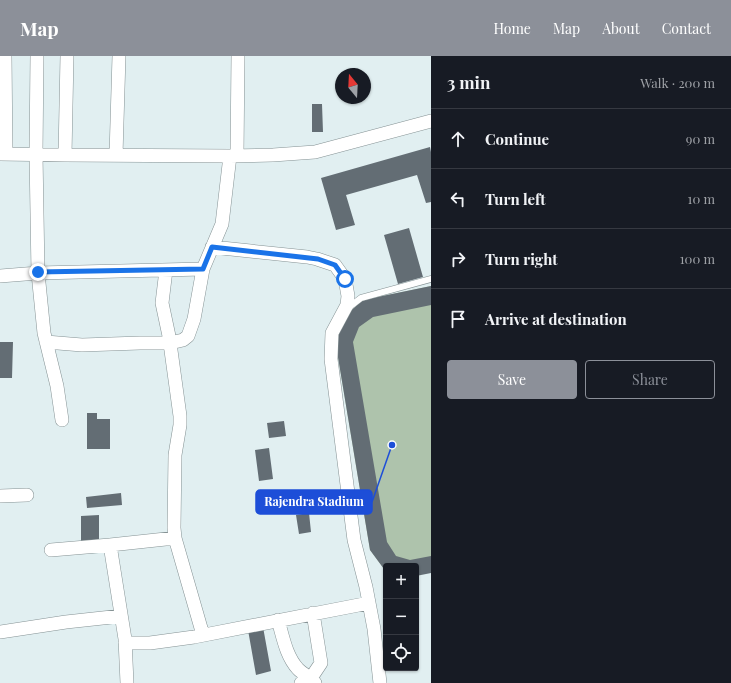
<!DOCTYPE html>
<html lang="en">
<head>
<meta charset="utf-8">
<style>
	:root { --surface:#171b24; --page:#20242c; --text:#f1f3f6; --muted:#9ea1a6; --line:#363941; --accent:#8c9099 }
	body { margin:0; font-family:"Playfair Display",serif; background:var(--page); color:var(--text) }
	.controls { position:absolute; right:12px; bottom:12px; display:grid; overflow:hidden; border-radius:4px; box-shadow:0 1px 3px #0004 }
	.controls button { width:36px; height:36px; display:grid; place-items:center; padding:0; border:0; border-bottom:1px solid var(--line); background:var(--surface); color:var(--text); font:20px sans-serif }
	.compass { position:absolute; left:335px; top:12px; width:36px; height:36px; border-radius:50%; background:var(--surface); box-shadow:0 1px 3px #0004; rotate:342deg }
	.stop { position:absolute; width:12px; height:12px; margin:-9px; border:3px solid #1a73e8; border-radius:50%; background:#fff }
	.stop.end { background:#1a73e8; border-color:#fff; box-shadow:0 1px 4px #0008 }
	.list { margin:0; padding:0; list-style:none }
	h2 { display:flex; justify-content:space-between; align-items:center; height:52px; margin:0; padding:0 16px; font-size:17px }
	h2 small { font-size:13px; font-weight:400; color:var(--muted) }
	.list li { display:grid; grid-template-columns:26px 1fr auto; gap:12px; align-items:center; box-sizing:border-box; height:60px; padding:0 16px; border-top:1px solid var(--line) }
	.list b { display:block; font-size:15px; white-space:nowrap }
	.list em { font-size:13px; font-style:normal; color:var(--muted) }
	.actions { display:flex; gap:8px; padding:12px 16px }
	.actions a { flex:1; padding:9px 0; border:1px solid var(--accent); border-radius:4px; text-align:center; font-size:14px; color:var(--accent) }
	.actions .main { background:var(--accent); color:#fff }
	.icon { flex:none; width:22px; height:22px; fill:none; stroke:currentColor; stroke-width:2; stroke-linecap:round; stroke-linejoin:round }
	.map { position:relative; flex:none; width:431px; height:627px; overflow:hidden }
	header { display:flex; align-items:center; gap:24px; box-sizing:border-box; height:56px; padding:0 20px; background:var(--accent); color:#fff }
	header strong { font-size:19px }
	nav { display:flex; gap:22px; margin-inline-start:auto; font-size:14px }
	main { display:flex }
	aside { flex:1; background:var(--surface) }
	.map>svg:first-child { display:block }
</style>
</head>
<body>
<header>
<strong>Map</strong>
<nav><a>Home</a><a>Map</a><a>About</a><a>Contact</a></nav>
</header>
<main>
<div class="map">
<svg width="431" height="627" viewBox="0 0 431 627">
	<rect width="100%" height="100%" fill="#e1eff1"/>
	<!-- green -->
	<path fill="#aec3ac" d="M431 230V517L416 510H386V514L384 513 370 494 335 283 346 259 363 244Z"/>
	<!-- building -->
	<path fill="#636d74" d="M312 48H322L323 76H312Z
		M430 91 431 96V146L426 147 417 119 346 139 355 169 336 174 321 122Z
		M409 172 423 221 398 228 384 179Z
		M431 230V249L373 261 359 271 353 286 387 486 396 500 410 504 431 500V517L416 520V510H386V514L384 513 370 494 335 283 346 259 363 244Z
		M0 286H13L12 322H0Z
		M87 357H97V363H110V393H87Z
		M284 365 286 380 269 382 267 367Z
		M269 392 273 423 259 425 255 394Z
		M121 437 122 449 87 452 86 441Z
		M309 457 311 476 299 478 296 459Z
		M99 459V488H81V460Z
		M263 571 271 615 256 619 248 574Z"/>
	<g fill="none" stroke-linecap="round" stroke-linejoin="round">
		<defs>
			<path id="service" d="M348 252 361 242 431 223"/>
			<path id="minor" d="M5 0 6 98
				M37 0 36 98 38 217 44 277 57 330 62 364
				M0 98 65 99 230 100 273 99 315 96 431 65
				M65 99 67 0
				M116 99 119 0
				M237 99 238 0
				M212 191 307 201 317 203 335 209 345 223 348 240 347 249 332 277 331 303 354 484 366 531 374 573 380 627
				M166 214 162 247 169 280 180 360V369L175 399 174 472 175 482 203 579
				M0 220 38 217 203 213
				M46 286 82 289 140 287H170L183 284 188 280 194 263 203 213 222 168 230 100
				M0 440 27 439
				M110 489 125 583 127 627
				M51 494 110 489 175 482
				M278 564C283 581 286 600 298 613 303 618 310 621 315 627
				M0 576 66 566 121 560
				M125 587H150L194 581 369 547
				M301 627 311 622 321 607 313 557"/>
		</defs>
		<!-- service casing -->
		<use href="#service" stroke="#859294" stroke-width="7"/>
		<!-- minor casing -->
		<use href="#minor" stroke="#859294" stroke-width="14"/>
		<!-- service -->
		<use href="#service" stroke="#fff" stroke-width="6"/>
		<!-- minor -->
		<use href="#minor" stroke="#fff" stroke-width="13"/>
	</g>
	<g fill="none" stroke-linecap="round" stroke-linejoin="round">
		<!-- route -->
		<path stroke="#1a73e8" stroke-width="5" d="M38 216 203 213 212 191 318 203 335 209 345 223"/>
	</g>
	<!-- callouts -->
	<path fill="none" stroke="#1d4ed8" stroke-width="1.5" d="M392 389L372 446"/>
	<circle fill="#1d4ed8" stroke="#fff" stroke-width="1.5" cx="392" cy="389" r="4"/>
	<rect fill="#1d4ed8" stroke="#1d4ed8" stroke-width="1.5" x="256" y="434" width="116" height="24" rx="4"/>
	<g font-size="12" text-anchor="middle" font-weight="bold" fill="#fff">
		<text x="314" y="450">Rajendra Stadium</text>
	</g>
</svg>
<div class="controls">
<button>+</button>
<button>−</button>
<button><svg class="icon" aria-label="locate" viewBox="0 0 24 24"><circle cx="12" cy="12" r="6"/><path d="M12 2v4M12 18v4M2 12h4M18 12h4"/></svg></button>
</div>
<svg class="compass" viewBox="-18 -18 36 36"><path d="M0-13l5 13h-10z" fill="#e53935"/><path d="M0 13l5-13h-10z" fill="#9ea1a6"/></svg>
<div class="stop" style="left:345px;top:223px"></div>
<div class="stop end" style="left:38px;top:216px"></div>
</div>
<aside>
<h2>3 min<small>Walk · 200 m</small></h2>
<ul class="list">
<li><svg class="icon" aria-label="ahead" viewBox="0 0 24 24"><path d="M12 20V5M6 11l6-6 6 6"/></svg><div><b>Continue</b></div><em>90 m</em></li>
<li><svg class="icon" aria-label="left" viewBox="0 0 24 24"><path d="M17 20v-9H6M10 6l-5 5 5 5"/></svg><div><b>Turn left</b></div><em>10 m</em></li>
<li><svg class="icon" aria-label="right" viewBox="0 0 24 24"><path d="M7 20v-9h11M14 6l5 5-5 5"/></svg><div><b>Turn right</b></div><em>100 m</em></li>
<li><svg class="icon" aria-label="arrive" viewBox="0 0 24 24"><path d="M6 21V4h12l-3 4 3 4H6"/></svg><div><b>Arrive at destination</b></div></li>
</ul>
<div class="actions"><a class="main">Save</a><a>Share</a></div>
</aside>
</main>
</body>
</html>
